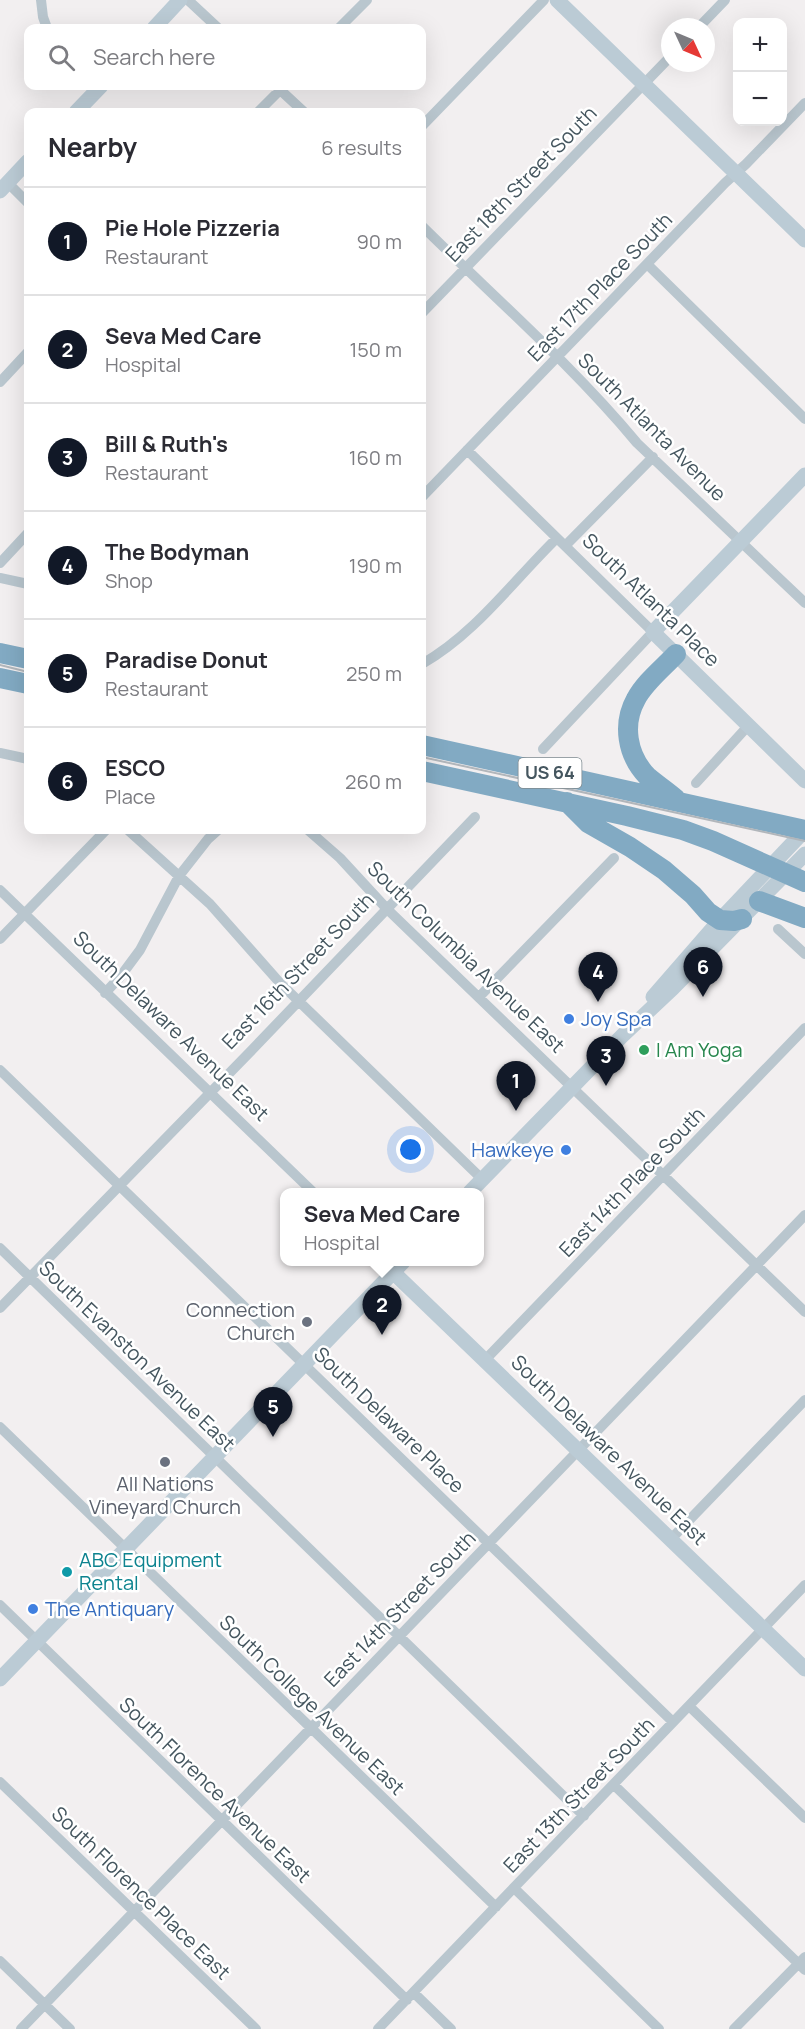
<!DOCTYPE html>
<html lang="en">
<head>
<meta charset="utf-8">
<style>
	:root { --surface:#fff; --page:#f2f2f3; --text:#2b2b33; --muted:#7c7c81; --line:#e1e1e2; --accent:#111827 }
	body { margin:0; font-family:Manrope,sans-serif; background:var(--page); color:var(--text) }
	.controls { position:absolute; right:18px; top:18px; display:grid; overflow:hidden; border-radius:12px; box-shadow:0 6px 24px #0002 }
	.controls button { width:54px; height:54px; display:grid; place-items:center; padding:0; border:0; border-bottom:2px solid var(--line); background:var(--surface); color:var(--text); font:30px sans-serif }
	.compass { position:absolute; left:661px; top:18px; width:54px; height:54px; border-radius:50%; background:var(--surface); box-shadow:0 6px 24px #0002; rotate:134deg }
	.you { position:absolute; left:411px; top:1150px; width:21px; height:21px; margin:-15px; border:4px solid #fff; border-radius:50%; background:#1a73e8; box-shadow:0 0 0 9px #1a73e833 }
	.badge { display:grid; place-items:center; width:39px; height:39px; border-radius:50%; background:var(--accent); color:#fff; font-size:20px; font-weight:700 }
	.pin { position:absolute; translate:-50% -50px; filter:drop-shadow(0 2px 3px #0008) }
	.pin::after { content:''; position:absolute; top:32px; width:21px; height:18px; background:inherit; clip-path:polygon(0 0,100% 0,50% 100%) }
	.popup { position:absolute; left:280px; top:1188px; width:204px; height:78px; box-sizing:border-box; display:grid; place-content:center; border-radius:12px; background:var(--surface); filter:drop-shadow(0 2px 4px #0005); font-size:20px; white-space:nowrap; color:var(--muted) }
	.popup b { font-size:22px; color:var(--text) }
	.popup::after { content:''; position:absolute; left:50%; top:100%; margin-left:-12px; border:12px solid transparent; border-top-color:var(--surface) }
	.list { margin:0; padding:0; list-style:none }
	h2 { display:flex; justify-content:space-between; align-items:center; height:78px; margin:0; padding:0 24px; font-size:26px }
	h2 small { font-size:20px; font-weight:400; color:var(--muted) }
	.list li { display:grid; grid-template-columns:39px 1fr auto; gap:18px; align-items:center; box-sizing:border-box; height:108px; padding:0 24px; border-top:2px solid var(--line) }
	.list b { display:block; font-size:22px; white-space:nowrap }
	.list p { margin:0; font-size:20px; white-space:nowrap; color:var(--muted) }
	.list em { font-size:20px; font-style:normal; color:var(--muted) }
	.icon { flex:none; width:33px; height:33px; fill:none; stroke:currentColor; stroke-width:2; stroke-linecap:round; stroke-linejoin:round }
	.map { position:relative; flex:none; width:805px; height:2029px; overflow:hidden }
	.search { position:absolute; background:var(--surface); box-shadow:0 6px 24px #0002; left:24px; top:24px; width:402px; height:66px; display:flex; align-items:center; gap:15px; box-sizing:border-box; padding:0 21px; border-radius:12px; color:var(--muted); font-size:22px }
	.panel { position:absolute; background:var(--surface); box-shadow:0 6px 24px #0002; left:24px; top:108px; width:402px; height:726px; border-radius:12px }
	.map>svg:first-child { display:block }
</style>
</head>
<body>
<div class="map">
<svg width="805" height="2029" viewBox="0 0 805 2029">
	<rect width="100%" height="100%" fill="#f2eff0"/>
	<g fill="none" stroke-linecap="round" stroke-linejoin="round">
		<!-- street -->
		<path stroke="#b9c6ce" stroke-width="10" d="M41 0 43 17 47 28
			M188 0 218 28
			M699 27 725 0
			M339 28 367 0
			M276 86 304 112
			M258 112 284 86
			M422 126 544 0
			M8 183 28 203
			M422 226C494 297 572 365 637 443L805 603
			M647 264 805 419
			M422 313 670 57
			M0 382 28 352
			M467 450 653 632 543 749
			M422 497 725 183 746 164 805 103
			M565 546 653 457
			M0 563 28 533
			M0 578 28 584
			M422 664C475 634 513 581 557 538
			M0 753 28 759
			M696 783 748 726
			M128 830 210 904 280 983 483 1180
			M308 830 340 858 387 909 805 1312
			M0 890 313 1192
			M778 929 805 954
			M0 939 106 830
			M105 993 120 977 140 950 179 876 208 839 218 830
			M479 997 614 858
			M0 1070 673 1722
			M0 1248 584 1816
			M383 1262 393 1272
			M0 1308 249 1053 475 817
			M485 1360 805 1028
			M0 1427 496 1907
			M671 1539 805 1400
			M0 1605 407 2000
			M689 1706 805 1818
			M0 1782 256 2029
			M614 1785 805 1970
			M514 1888 659 2029
			M0 1961 70 2029
			M414 1993 451 2029
			M21 2029 805 1215
			M378 2029 805 1585
			M734 2029 805 1957"/>
		<!-- secondary -->
		<path stroke="#bbcbd5" stroke-width="15" d="M557 0 805 240
			M154 28 180 0
			M76 112 101 86
			M0 191 28 161
			M805 475 653 632 805 781
			M653 997 720 920 805 830
			M470 1192 622 1036 673 988 805 854
			M393 1272 805 1669
			M0 1679 403 1262"/>
		<!-- highway -->
		<path stroke="#82aac3" stroke-width="20" d="M0 653 28 659
			M0 678 28 684
			M422 745 805 830
			M422 771 627 816 683 830 713 841 805 882
			M676 799C667 791 656 784 647 776 627 755 622 724 636 699 645 682 663 668 676 654
			M567 802 588 823 630 847 664 870 693 895 708 912 720 920 734 921 742 919
			M759 901 805 918"/>
		<!-- rail -->
		<path stroke="#b1b6bb" stroke-width="2" d="M0 665 28 672
			M422 757 805 841"/>
	</g>
	<!-- markers -->
	<g fill="#3f7fe0" stroke="#fff" stroke-width="2">
		<circle cx="569" cy="1019" r="6"/>
		<circle cx="566" cy="1150" r="6"/>
		<circle cx="33" cy="1609" r="6"/>
	</g>
	<circle fill="#2e9e5b" stroke="#fff" stroke-width="2" cx="644" cy="1050" r="6"/>
	<g fill="#6b7280" stroke="#fff" stroke-width="2">
		<circle cx="307" cy="1322" r="6"/>
		<circle cx="165" cy="1462" r="6"/>
	</g>
	<circle fill="#0f9aa8" stroke="#fff" stroke-width="2" cx="67" cy="1572" r="6"/>
	<g text-anchor="middle" stroke-width="5" stroke-linejoin="round" paint-order="stroke">
		<!-- shield labels -->
		<rect fill="#fff" stroke="#7d898f" stroke-width="1.5" x="518.5" y="758" width="63" height="30" rx="4.5"/>
		<g font-size="18" font-weight="bold" fill="#45565f">
			<text x="550" y="779">US 64</text>
		</g>
		<!-- street labels -->
		<g font-size="20" fill="#45565f" stroke="#fff">
			<text transform="translate(521 184) rotate(-46)" y="7">East 18th Street South</text>
			<text transform="translate(600 287) rotate(-46)" y="7">East 17th Place South</text>
			<text transform="translate(652 427) rotate(45)" y="7">South Atlanta Avenue</text>
			<text transform="translate(651 600) rotate(44)" y="7">South Atlanta Place</text>
			<text transform="translate(466 957) rotate(44)" y="7">South Columbia Avenue East</text>
			<text transform="translate(298 971) rotate(-46)" y="7">East 16th Street South</text>
			<text transform="translate(171 1026) rotate(44)" y="7">South Delaware Avenue East</text>
			<text transform="translate(632 1182) rotate(-46)" y="7">East 14th Place South</text>
			<text transform="translate(137 1356) rotate(44)" y="7">South Evanston Avenue East</text>
			<text transform="translate(389 1420) rotate(44)" y="7">South Delaware Place</text>
			<text transform="translate(609 1450) rotate(44)" y="7">South Delaware Avenue East</text>
			<text transform="translate(400 1609) rotate(-46)" y="7">East 14th Street South</text>
			<text transform="translate(312 1705) rotate(44)" y="7">South College Avenue East</text>
			<text transform="translate(215 1790) rotate(44)" y="7">South Florence Avenue East</text>
			<text transform="translate(579 1795) rotate(-46)" y="7">East 13th Street South</text>
			<text transform="translate(141 1893) rotate(44)" y="7">South Florence Place East</text>
		</g>
		<!-- shop labels -->
		<g font-size="20" fill="#366cbe" stroke="#fff" text-anchor="start">
			<text x="581" y="1026">Joy Spa</text>
			<text x="554" y="1157" text-anchor="end">Hawkeye</text>
			<text x="45" y="1616">The Antiquary</text>
		</g>
		<!-- leisure labels -->
		<g font-size="20" fill="#27864d" stroke="#fff" text-anchor="start">
			<text x="656" y="1057">I Am Yoga</text>
		</g>
		<!-- worship labels -->
		<g font-size="20" fill="#5b616d" stroke="#fff" text-anchor="end">
			<text x="295" y="1317">Connection<tspan x="295" dy="23">Church</tspan></text>
			<text x="165" y="1491" text-anchor="middle">All Nations<tspan x="165" dy="23">Vineyard Church</tspan></text>
		</g>
		<!-- culture labels -->
		<g font-size="20" fill="#0d838f" stroke="#fff" text-anchor="start">
			<text x="79" y="1567">ABC Equipment<tspan x="79" dy="23">Rental</tspan></text>
		</g>
	</g>
</svg>
<div class="controls">
<button>+</button>
<button>−</button>
</div>
<svg class="compass" viewBox="-18 -18 36 36"><path d="M0-13l5 13h-10z" fill="#e53935"/><path d="M0 13l5-13h-10z" fill="#7c7c81"/></svg>
<div class="you"></div>
<div class="pin badge" style="left:516px;top:1111px">1</div>
<div class="pin badge" style="left:382px;top:1335px">2</div>
<div class="popup"><b>Seva Med Care</b>Hospital</div>
<div class="pin badge" style="left:606px;top:1086px">3</div>
<div class="pin badge" style="left:598px;top:1002px">4</div>
<div class="pin badge" style="left:273px;top:1437px">5</div>
<div class="pin badge" style="left:703px;top:997px">6</div>
<div class="search"><svg class="icon" aria-label="search" viewBox="0 0 24 24"><circle cx="10" cy="10" r="6"/><path d="M15 15l6 6"/></svg>Search here</div>
<section class="panel">
<h2>Nearby<small>6 results</small></h2>
<ul class="list">
<li><span class="badge">1</span><div><b>Pie Hole Pizzeria</b><p>Restaurant</p></div><em>90 m</em></li>
<li><span class="badge">2</span><div><b>Seva Med Care</b><p>Hospital</p></div><em>150 m</em></li>
<li><span class="badge">3</span><div><b>Bill &amp; Ruth's</b><p>Restaurant</p></div><em>160 m</em></li>
<li><span class="badge">4</span><div><b>The Bodyman</b><p>Shop</p></div><em>190 m</em></li>
<li><span class="badge">5</span><div><b>Paradise Donut</b><p>Restaurant</p></div><em>250 m</em></li>
<li><span class="badge">6</span><div><b>ESCO</b><p>Place</p></div><em>260 m</em></li>
</ul>
</section>
</div>
</body>
</html>
